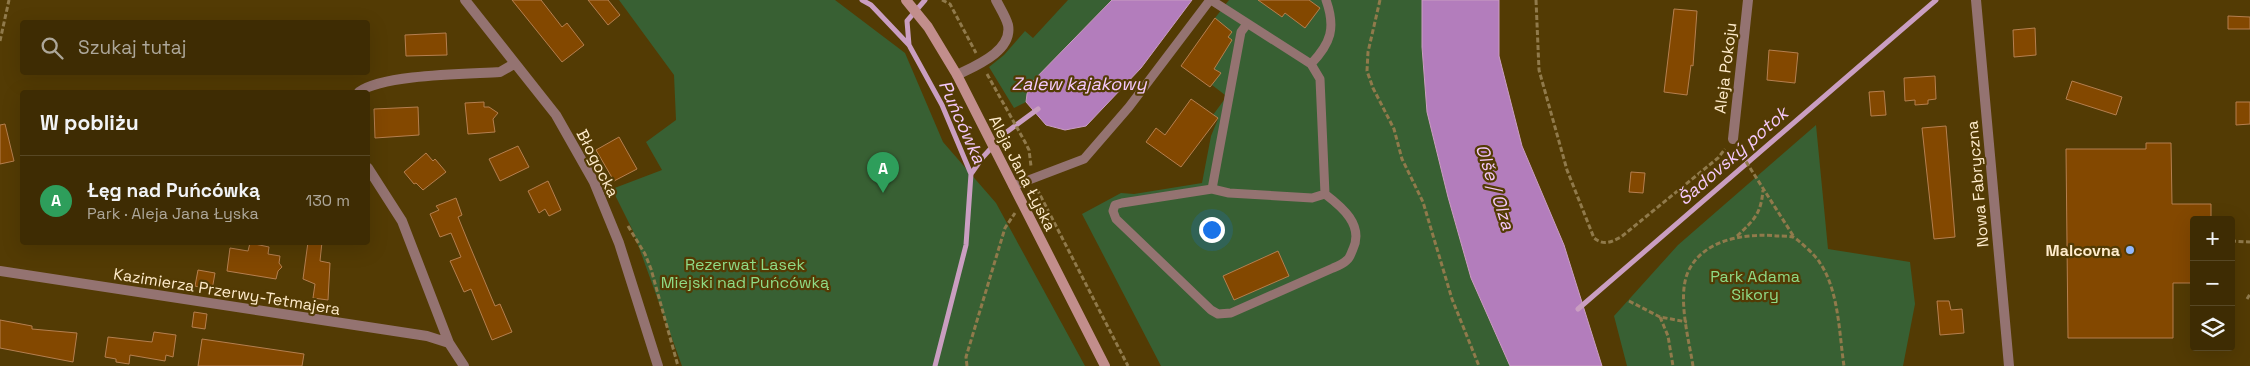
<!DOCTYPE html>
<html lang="pl">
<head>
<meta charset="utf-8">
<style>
	:root { --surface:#3e2c03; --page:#493812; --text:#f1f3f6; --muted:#ada79a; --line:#574825; --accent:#8abfa5 }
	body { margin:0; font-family:"Space Grotesk",sans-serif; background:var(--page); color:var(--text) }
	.controls { position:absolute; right:15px; bottom:15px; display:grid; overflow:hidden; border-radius:5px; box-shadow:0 5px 20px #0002 }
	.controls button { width:45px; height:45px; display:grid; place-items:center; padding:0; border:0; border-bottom:1px solid var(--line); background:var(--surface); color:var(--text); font:25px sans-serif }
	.you { position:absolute; left:1211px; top:229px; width:18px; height:18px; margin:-12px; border:4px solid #fff; border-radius:50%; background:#1a73e8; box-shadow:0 0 0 8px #1a73e833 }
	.badge { display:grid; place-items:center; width:32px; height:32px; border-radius:50%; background:var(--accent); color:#fff; font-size:16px; font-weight:700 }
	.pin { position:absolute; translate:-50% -41px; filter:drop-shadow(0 1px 2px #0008) }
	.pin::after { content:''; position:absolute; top:26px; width:18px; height:15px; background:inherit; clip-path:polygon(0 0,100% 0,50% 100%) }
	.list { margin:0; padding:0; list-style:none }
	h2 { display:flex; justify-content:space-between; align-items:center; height:65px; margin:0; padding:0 20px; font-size:21px }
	h2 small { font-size:16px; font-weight:400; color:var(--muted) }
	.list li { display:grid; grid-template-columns:32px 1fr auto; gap:15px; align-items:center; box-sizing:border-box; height:90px; padding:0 20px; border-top:1px solid var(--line) }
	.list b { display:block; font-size:19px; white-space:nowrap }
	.list p { margin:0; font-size:16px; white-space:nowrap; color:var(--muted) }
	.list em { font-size:16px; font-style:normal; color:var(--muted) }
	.icon { flex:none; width:28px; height:28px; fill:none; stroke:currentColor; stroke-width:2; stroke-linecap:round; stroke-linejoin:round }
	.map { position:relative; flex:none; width:2250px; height:366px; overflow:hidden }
	.search { position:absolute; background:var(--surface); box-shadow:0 5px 20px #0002; left:20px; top:20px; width:350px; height:55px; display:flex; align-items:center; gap:12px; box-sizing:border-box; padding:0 18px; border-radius:5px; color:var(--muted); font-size:19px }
	.panel { position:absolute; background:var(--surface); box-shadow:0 5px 20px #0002; left:20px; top:90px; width:350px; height:155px; border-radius:5px }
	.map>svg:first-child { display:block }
</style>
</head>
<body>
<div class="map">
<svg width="2250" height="366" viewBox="0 0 2250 366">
	<rect width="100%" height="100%" fill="#533b04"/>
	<!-- green -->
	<path fill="#386033" d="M619 0H835L905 53 943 142 996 203 1085 366H682L633 231 612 189 662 170 646 142 676 120 674 75Z
		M1068 0H1112L1031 83 1027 94 1026 102 1014 108 989 67 1004 55 1025 31 1033 38Z
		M1229 0H1422V47L1427 112 1448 197 1471 278 1510 366H1161L1082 214 1121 193 1134 194 1202 183 1211 136 1218 119 1213 115 1224 100 1225 95 1212 85 1210 87 1215 18Z
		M1816 125 1828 249 1910 262 1915 304 1903 366H1627L1614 316 1678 245Z"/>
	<!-- water -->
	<path fill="#b37dbc" stroke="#ca9ec1" d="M1112 0H1192L1141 68 1086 126 1065 130 1046 125 1026 102 1027 94 1031 83Z
		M1422 0H1499V56L1522 146 1564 245 1602 366H1510L1471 278 1448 197 1427 112 1422 47Z"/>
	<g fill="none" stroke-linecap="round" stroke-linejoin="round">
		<!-- stream -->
		<path stroke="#ca9ec1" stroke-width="5" d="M862 0 871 5 909 45 942 105 971 174 966 245 935 366
			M909 45 907 21 925 0
			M971 174 983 157 1004 134 1038 109
			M1578 309 1936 0"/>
	</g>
	<!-- building -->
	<path fill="#834800" stroke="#b57f4f" d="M512 0H541L562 27 567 23 584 45 562 62Z
		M588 0H608L620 15 608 25Z
		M1258 0H1309L1320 8 1305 28 1285 13 1282 17Z
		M1674 9 1697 11 1693 66 1691 65 1687 95 1664 92Z
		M2228 16 2250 17V29H2228Z
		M1215 18 1232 32 1228 37 1232 40 1214 69 1221 73 1210 87 1181 66Z
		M2035 28 2036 55 2014 57 2013 30Z
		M446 33 447 55 406 56 405 35Z
		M1769 50 1798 53 1795 83 1767 80Z
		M1935 76 1936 99 1928 100V104L1915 105V100L1905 101 1904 78Z
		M2072 81 2122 97 2116 115 2066 99Z
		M1884 91 1886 115 1871 116 1869 92Z
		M1191 99 1218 118 1181 167 1146 142 1156 128 1165 135Z
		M484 102V107H489L498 113 493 119 495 132 468 134 465 103Z
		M2236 102H2250V124L2236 125Z
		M418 107 419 135 375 138 374 109Z
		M5 124 14 161 0 164V125Z
		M1946 126 1955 237 1934 239 1922 128Z
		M619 137 637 169 614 181 596 150Z
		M2146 143H2171L2172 204H2211V220H2194V283H2173V338H2068L2066 149H2146Z
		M518 146 529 167 500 181 489 159Z
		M426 153 433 161 435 159 446 172 423 190 416 183 414 184 404 172Z
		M1631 172 1645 173 1643 193 1629 192Z
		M548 181 561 210 549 216 545 209 539 213 528 191Z
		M456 198 462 215 458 217 469 244 495 306 500 304 512 332 492 340 471 289 464 292 450 261 461 257 451 233 440 237 430 214 439 210 436 206Z
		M308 242H322L320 261 330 263 328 300 313 298 315 284 303 279Z
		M250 243 269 247 268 254 280 256 279 263 282 267 278 271 276 279 227 271 230 248 248 251Z
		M1278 251 1289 276 1234 300 1223 276Z
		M198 270 215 273 212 290 195 286Z
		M1937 301H1949L1951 310 1962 309 1964 333 1940 335Z
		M194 312 207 314 205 329 192 327Z
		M0 320 32 326V329L77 333 73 362 0 348Z
		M154 332 176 335 173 357 166 355 165 361 130 355 129 364 116 362V359L105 357 108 337 152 342Z
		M202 339 304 354 302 366H198Z"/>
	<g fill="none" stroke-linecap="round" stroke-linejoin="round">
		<!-- path -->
		<path stroke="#907a4b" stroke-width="3" stroke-dasharray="5 2.5" stroke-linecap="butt" d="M942 0 950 4 976 53
			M1380 0 1368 52 1367 71 1373 88 1394 129 1402 159 1423 202 1452 299 1479 366
			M1536 0 1539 70 1567 170 1594 238C1604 246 1611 242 1621 237L1718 158 1725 149
			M0 41 9 0
			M987 74 1025 142 1029 150 1031 166
			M1738 149 1794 237
			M1037 189 1128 366
			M628 226 645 254 651 269 678 366
			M1737 236C1754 220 1761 214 1763 190
			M2231 241 2250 242
			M2247 299 2250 294
			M1629 301 1660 317 1687 322
			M1660 317 1668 336 1673 366
			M967 366 966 357 1005 228 1015 213
			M1693 366C1689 340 1677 297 1688 272 1703 239 1745 233 1778 236 1782 236 1788 236 1793 237 1798 239 1817 257 1820 263 1839 291 1839 333 1844 366"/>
		<!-- lane -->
		<path stroke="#947371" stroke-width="9" d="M1211 0 1311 64 1320 79 1325 194C1342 207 1364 225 1353 249 1351 253 1350 258 1347 260 1344 263 1338 266 1333 268L1231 313 1218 314 1211 310 1116 219 1113 211 1115 205 1122 203 1212 189 1241 32 1247 24
			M1311 64C1331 43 1336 28 1326 0
			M1013 186 1084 159 1129 107 1210 0
			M1212 189 1229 193 1312 198 1325 194"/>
		<!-- street -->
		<path stroke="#947371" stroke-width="10" d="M465 0 556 115 594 182 619 243 658 366
			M1976 0 2009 366
			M957 75C975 66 1013 51 1008 25 1006 17 1000 8 996 0
			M359 92C383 74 468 74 500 72L514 64
			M1733 139 1748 0
			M368 168 402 221 449 343 464 366
			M0 271 427 336 449 343"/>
		<!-- secondary -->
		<path stroke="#c28e8c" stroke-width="10" d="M906 0 928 27 957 75 1105 366"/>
	</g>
	<!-- markers -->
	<circle fill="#91b8fd" stroke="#533b04" stroke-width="2" cx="2130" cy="250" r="5"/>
	<g text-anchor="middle" stroke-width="4.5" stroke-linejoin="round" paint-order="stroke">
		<!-- street labels -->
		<g font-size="16" fill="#ffeccc" stroke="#533b04">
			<text transform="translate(1725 68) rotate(-83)" y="6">Aleja Pokoju</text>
			<text transform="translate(598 163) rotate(63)" y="6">Błogocka</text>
			<text transform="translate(1023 173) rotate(63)" y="6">Aleja Jana Łyska</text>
			<text transform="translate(1977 184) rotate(-95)" y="6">Nowa Fabryczna</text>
			<text transform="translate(227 291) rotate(9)" y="6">Kazimierza Przerwy-Tetmajera</text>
		</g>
		<!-- poi labels -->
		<g font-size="16" font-weight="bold" fill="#ffeccc" stroke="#533b04" text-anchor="end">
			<text x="2120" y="256">Malcovna</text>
		</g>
		<!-- park labels -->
		<g font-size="16" fill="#8fdb86" stroke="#533b04">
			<text x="745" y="270">Rezerwat Lasek<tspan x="745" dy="18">Miejski nad Puńcówką</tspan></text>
			<text x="1755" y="282">Park Adama<tspan x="1755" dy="18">Sikory</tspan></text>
		</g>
		<!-- water labels -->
		<g font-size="18" font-style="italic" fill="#f5c9fc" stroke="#533b04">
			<text x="1079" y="90">Zalew kajakowy</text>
			<text transform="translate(962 122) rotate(66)" y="6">Puńcówka</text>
			<text transform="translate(1733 156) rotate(-41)" y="6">Šadovský potok</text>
			<text transform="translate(1495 187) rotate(72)" y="6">Olše / Olza</text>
		</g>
	</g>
</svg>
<div class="controls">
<button>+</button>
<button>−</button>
<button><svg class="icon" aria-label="layers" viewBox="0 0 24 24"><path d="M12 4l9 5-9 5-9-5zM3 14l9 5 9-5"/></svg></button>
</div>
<div class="you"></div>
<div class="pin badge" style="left:883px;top:193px;background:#2e9e5b">A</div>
<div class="search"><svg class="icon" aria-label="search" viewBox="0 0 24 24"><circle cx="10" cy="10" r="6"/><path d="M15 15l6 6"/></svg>Szukaj tutaj</div>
<section class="panel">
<h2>W pobliżu<small></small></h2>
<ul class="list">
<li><span class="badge" style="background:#2e9e5b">A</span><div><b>Łęg nad Puńcówką</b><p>Park · Aleja Jana Łyska</p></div><em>130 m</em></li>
</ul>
</section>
</div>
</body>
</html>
